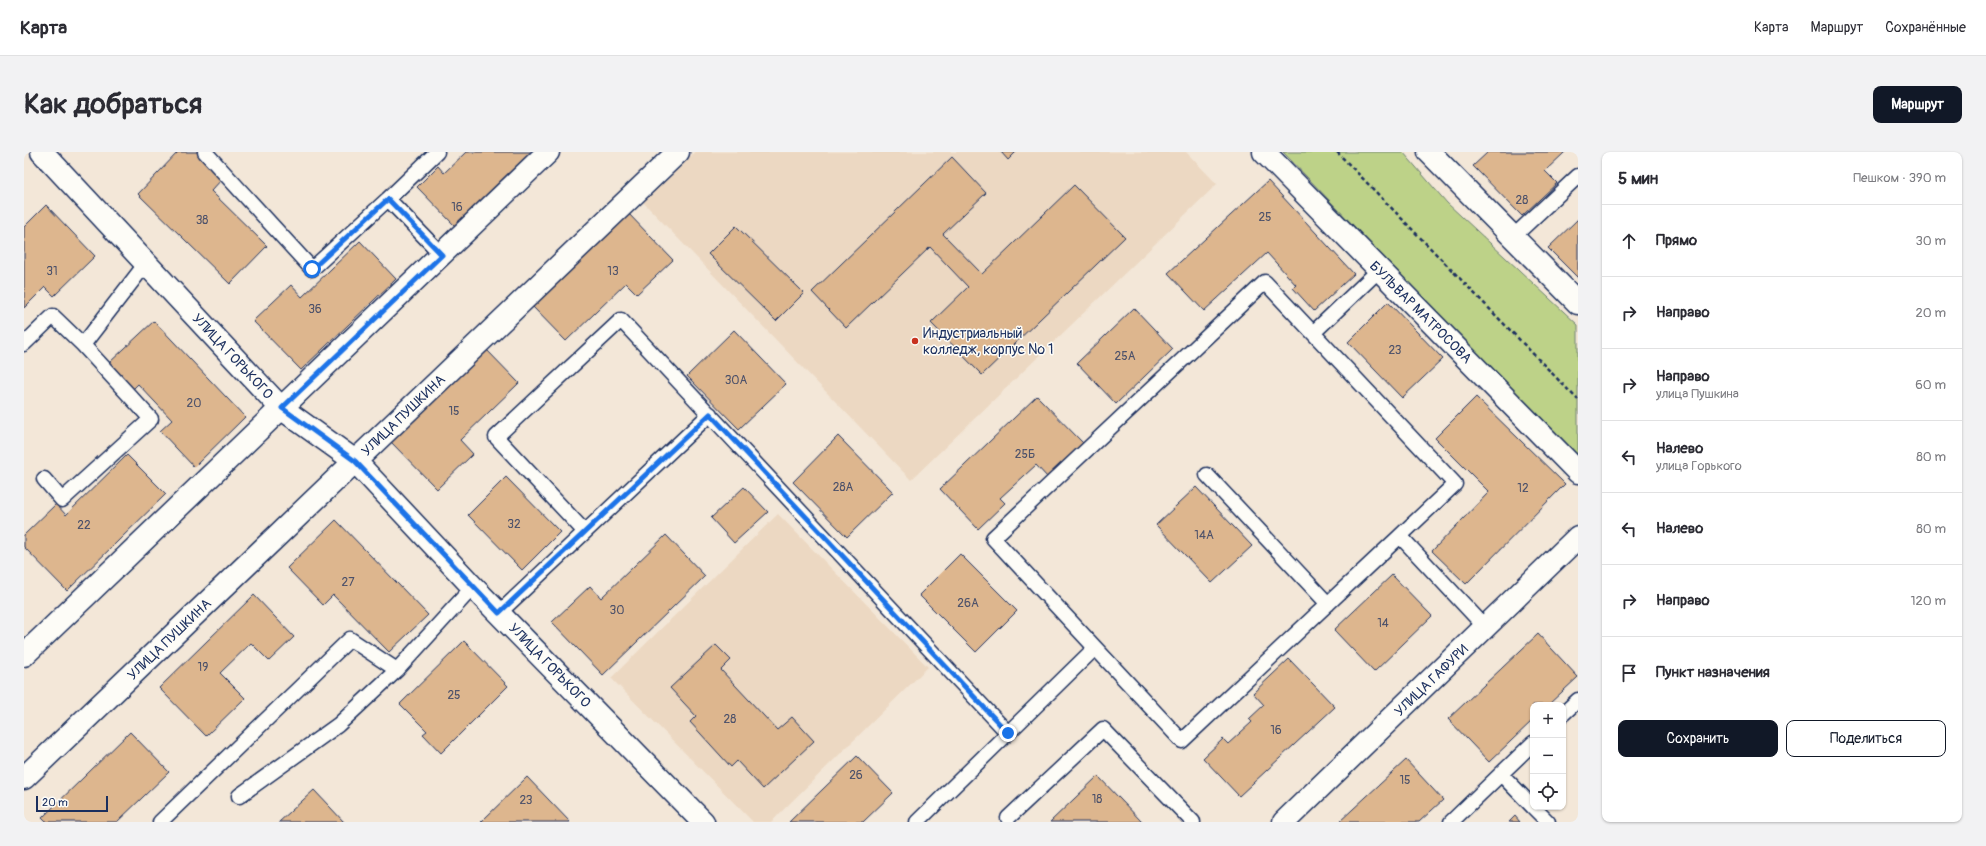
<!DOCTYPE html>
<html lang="ru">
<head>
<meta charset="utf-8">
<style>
	:root { --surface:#fff; --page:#f2f2f3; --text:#2b2b33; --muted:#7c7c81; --line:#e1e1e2; --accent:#111827 }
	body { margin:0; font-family:Pangolin,sans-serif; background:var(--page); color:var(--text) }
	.controls { position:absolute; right:12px; bottom:12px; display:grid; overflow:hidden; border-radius:8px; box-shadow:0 1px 3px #0004 }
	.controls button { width:36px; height:36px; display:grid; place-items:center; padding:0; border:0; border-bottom:1px solid var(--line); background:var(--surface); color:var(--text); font:20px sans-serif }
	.scale { position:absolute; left:12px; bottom:10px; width:72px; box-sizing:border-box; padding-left:4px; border:2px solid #1b2f5e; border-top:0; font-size:11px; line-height:14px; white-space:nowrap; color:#1b2f5e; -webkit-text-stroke:3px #fdfcf7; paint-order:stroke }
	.stop { position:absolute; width:12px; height:12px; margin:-9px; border:3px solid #1a73e8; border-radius:50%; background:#fff }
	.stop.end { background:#1a73e8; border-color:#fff; box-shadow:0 1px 4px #0008 }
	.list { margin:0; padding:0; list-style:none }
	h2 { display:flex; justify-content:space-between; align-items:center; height:52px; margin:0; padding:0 16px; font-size:17px }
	h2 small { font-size:13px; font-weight:400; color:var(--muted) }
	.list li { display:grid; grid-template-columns:26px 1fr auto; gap:12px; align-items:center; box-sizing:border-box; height:72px; padding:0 16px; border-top:1px solid var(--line) }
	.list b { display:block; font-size:15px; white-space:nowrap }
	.list p { margin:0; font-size:13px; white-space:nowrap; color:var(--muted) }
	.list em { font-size:13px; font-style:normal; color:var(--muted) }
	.actions { display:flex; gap:8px; padding:12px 16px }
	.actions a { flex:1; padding:9px 0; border:1px solid var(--accent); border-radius:8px; text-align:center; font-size:14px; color:var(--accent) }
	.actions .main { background:var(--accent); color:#fff }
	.icon { flex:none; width:22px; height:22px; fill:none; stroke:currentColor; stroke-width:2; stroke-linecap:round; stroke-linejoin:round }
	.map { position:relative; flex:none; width:1554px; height:670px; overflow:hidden; border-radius:8px }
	header { display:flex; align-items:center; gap:24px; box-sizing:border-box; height:56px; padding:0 20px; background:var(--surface); border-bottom:1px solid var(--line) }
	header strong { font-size:19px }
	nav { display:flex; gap:22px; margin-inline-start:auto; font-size:14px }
	.intro { display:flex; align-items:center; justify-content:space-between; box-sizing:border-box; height:96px; padding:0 24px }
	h1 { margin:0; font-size:28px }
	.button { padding:10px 18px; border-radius:8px; background:var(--accent); color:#fff; font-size:14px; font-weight:700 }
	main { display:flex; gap:24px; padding:0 24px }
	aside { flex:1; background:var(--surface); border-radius:8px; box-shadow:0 1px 3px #0004 }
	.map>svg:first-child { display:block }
</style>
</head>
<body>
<header>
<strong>Карта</strong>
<nav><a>Карта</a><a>Маршрут</a><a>Сохранённые</a></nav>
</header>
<div class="intro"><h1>Как добраться</h1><a class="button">Маршрут</a></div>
<main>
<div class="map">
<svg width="1554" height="670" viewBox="0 0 1554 670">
	<rect width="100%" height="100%" fill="#f3e7d8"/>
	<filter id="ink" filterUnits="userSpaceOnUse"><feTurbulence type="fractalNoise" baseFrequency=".025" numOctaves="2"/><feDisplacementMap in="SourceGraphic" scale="8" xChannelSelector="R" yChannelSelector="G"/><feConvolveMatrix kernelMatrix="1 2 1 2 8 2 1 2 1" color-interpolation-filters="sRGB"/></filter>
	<g filter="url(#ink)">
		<!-- built -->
		<path fill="#ecd8c2" d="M671 0H1162L1193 32 887 328 619 50Z
			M754 362 904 515 747 670H729L587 526Z"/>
		<!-- green -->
		<path fill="#bdd288" stroke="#6c8073" d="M1259 0H1379L1423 51 1554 173V308L1400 152 1378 124Z"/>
		<!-- building -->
		<path fill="#ddb68e" stroke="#1b2f5e" d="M154 0H173L199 26 187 39 243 94 206 132 114 42Z
			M442 0H510L432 75 393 35 414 14 420 21Z
			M977 0H992L984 8Z
			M1464 0H1541L1521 19 1533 31 1498 64 1449 14Z
			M928 5 962 41 919 82 958 122 1050 33 1101 85 958 223 907 171 944 135 906 95 822 176 788 140Z
			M1244 29 1330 122 1290 159 1269 136 1272 133 1243 101 1180 159 1144 121Z
			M22 53 71 104 30 144 21 135 0 156V75Z
			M603 60 649 108 613 142 602 131 542 189 507 153Z
			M1554 67V126L1524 96Z
			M712 74 780 141 752 169 684 102Z
			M336 89 372 127 277 218 229 169 267 133 278 145Z
			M1364 150 1419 207 1378 246 1324 190Z
			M1110 156 1149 197 1092 252 1053 211Z
			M130 169 221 265 170 315 136 279 148 268 114 232 109 237 85 211Z
			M710 178 762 232 715 277 663 224Z
			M460 195 495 231 436 288 449 302 413 337 364 287Z
			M1013 244 1060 292 1024 326 1012 313 976 346 981 351 954 377 916 337Z
			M1452 245 1541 332 1442 432 1408 399 1465 340 1411 286Z
			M814 284 869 340 823 385 769 330Z
			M103 303 142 342 43 439 0 395V383L32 352 42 363Z
			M482 325 536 380 498 418 444 363Z
			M720 335 744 360 710 391 687 366Z
			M1172 335 1228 394 1188 431 1132 373Z
			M312 368 404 463 365 500 309 443 299 453 263 416Z
			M642 383 681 424 579 523 528 470 566 434 577 446Z
			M936 402 993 459 952 500 895 443Z
			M1368 423 1408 464 1350 520 1310 478Z
			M230 443 270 485 245 509 227 491 196 521 221 546 182 584 135 536Z
			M1514 482 1554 525 1524 553H1509V568L1465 610 1424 567Z
			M440 489 484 534 417 601 399 582 403 579 376 552Z
			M692 493 707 508 697 518 753 578 768 565 790 589 739 637 713 609 707 615 666 570 672 564 646 536Z
			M1265 507 1311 555 1215 644 1179 606 1199 587 1204 592 1228 570 1225 567 1240 553 1229 541Z
			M106 580 145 620 93 670H22L18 666Z
			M833 604 869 641 839 670H765Z
			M1382 608 1419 648 1395 670H1315Z
			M1074 624 1118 670H1026Z
			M503 625 546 670H457Z
			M290 638 320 670H255Z
			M1491 664 1496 670H1485Z"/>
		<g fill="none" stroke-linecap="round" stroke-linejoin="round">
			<defs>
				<path id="lane" d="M181 0 288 117 364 47 418 103
					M364 47 413 0
					M1489 85 1554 24
					M1355 118 1289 181 1241 130 969 386 1158 589 1376 384 1461 475
					M1289 181 1431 332 1376 384
					M0 192 29 164 59 193 123 110
					M1183 323 1304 452
					M20 327 38 348 127 267 59 193
					M561 380 472 285 597 168 984 581
					M475 461 686 262
					M373 518 449 435
					M1539 562 1554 548
					M1477 622 1509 655
					M1509 655 1524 670
					M984 666 1079 577 1169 670
					M136 670 326 487 373 518 314 573 215 644
					M893 670 1071 496
					M1427 670 1509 591"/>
				<path id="street" d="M18 0 257 256 331 309 449 435 679 670
					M1240 0 1554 320
					M1405 0 1554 151
					M0 503 524 0
					M0 626 654 0
					M1260 670 1554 385"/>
			</defs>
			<!-- lane casing -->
			<use href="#lane" stroke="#1b2f5e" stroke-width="17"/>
			<!-- street casing -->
			<use href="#street" stroke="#1b2f5e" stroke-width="25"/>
			<!-- path -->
			<path stroke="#1b2f5e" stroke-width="2.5" stroke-dasharray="4 3" stroke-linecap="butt" d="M1313 0 1554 248"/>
			<!-- lane -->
			<use href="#lane" stroke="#fdfcf7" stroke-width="14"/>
			<!-- street -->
			<use href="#street" stroke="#fdfcf7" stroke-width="22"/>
		</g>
	</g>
	<g fill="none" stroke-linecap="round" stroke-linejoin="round" filter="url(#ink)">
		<!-- route -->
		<path stroke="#1a73e8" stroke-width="5" d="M288 117 364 47 418 103 258 256 331 309 475 461 686 262 984 581"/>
	</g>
	<!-- markers -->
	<circle fill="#c8321e" stroke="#fdfcf7" stroke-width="1.5" cx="891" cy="189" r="4"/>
	<g text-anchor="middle" stroke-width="3" stroke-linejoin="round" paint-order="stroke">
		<!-- number labels -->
		<g font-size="12" fill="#4c516a">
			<text x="1498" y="52">28</text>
			<text x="433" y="59">16</text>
			<text x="1241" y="69">25</text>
			<text x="178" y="72">38</text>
			<text x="28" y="123">31</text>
			<text x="589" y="123">13</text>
			<text x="291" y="161">36</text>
			<text x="1371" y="202">23</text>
			<text x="1101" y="208">25А</text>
			<text x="712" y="232">30А</text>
			<text x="170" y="255">20</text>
			<text x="430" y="263">15</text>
			<text x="1001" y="306">25Б</text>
			<text x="819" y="339">28А</text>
			<text x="1499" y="340">12</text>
			<text x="490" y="376">32</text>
			<text x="60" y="377">22</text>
			<text x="1180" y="387">14А</text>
			<text x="324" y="434">27</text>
			<text x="944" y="455">26А</text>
			<text x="593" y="462">30</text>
			<text x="1359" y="475">14</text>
			<text x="179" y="519">19</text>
			<text x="430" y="547">25</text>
			<text x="706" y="571">28</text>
			<text x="1252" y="582">16</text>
			<text x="832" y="627">26</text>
			<text x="1381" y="632">15</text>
			<text x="1073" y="651">18</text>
			<text x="502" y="652">23</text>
		</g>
		<!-- street labels -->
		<g font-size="14" fill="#1b2f5e" stroke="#fdfcf7">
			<text transform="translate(1397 160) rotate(45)" y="5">БУЛЬВАР МАТРОСОВА</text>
			<text transform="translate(209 204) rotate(47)" y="5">УЛИЦА ГОРЬКОГО</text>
			<text transform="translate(379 263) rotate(-44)" y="5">УЛИЦА ПУШКИНА</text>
			<text transform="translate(145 487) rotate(-44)" y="5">УЛИЦА ПУШКИНА</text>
			<text transform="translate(526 513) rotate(46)" y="5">УЛИЦА ГОРЬКОГО</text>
			<text transform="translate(1407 528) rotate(-44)" y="5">УЛИЦА ГАФУРИ</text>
		</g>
		<!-- poi labels -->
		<g font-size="14" fill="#1b2f5e" stroke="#fdfcf7" text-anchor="start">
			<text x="899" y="186">Индустриальный<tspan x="899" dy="16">колледж, корпус № 1</tspan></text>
		</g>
	</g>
</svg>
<div class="controls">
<button>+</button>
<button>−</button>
<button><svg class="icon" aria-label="locate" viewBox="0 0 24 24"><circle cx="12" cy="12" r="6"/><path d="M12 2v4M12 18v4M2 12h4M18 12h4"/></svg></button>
</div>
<div class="scale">20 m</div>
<div class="stop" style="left:288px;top:117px"></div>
<div class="stop end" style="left:984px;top:581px"></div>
</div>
<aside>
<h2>5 мин<small>Пешком · 390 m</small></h2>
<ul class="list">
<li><svg class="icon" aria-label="ahead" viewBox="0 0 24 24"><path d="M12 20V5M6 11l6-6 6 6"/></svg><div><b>Прямо</b></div><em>30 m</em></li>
<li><svg class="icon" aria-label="right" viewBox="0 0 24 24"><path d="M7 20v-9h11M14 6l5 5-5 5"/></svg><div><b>Направо</b></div><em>20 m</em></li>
<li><svg class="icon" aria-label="right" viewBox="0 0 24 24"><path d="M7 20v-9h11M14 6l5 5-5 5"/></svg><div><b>Направо</b><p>улица Пушкина</p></div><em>60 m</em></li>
<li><svg class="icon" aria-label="left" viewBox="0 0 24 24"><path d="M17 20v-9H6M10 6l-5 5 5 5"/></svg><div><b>Налево</b><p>улица Горького</p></div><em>80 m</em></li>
<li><svg class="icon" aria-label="left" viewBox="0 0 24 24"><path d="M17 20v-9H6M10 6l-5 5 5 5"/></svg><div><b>Налево</b></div><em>80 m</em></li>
<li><svg class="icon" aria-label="right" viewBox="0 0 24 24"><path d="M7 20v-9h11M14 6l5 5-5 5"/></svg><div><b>Направо</b></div><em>120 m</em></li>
<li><svg class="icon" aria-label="arrive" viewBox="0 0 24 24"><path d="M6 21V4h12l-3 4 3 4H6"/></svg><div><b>Пункт назначения</b></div></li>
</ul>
<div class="actions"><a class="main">Сохранить</a><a>Поделиться</a></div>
</aside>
</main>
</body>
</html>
